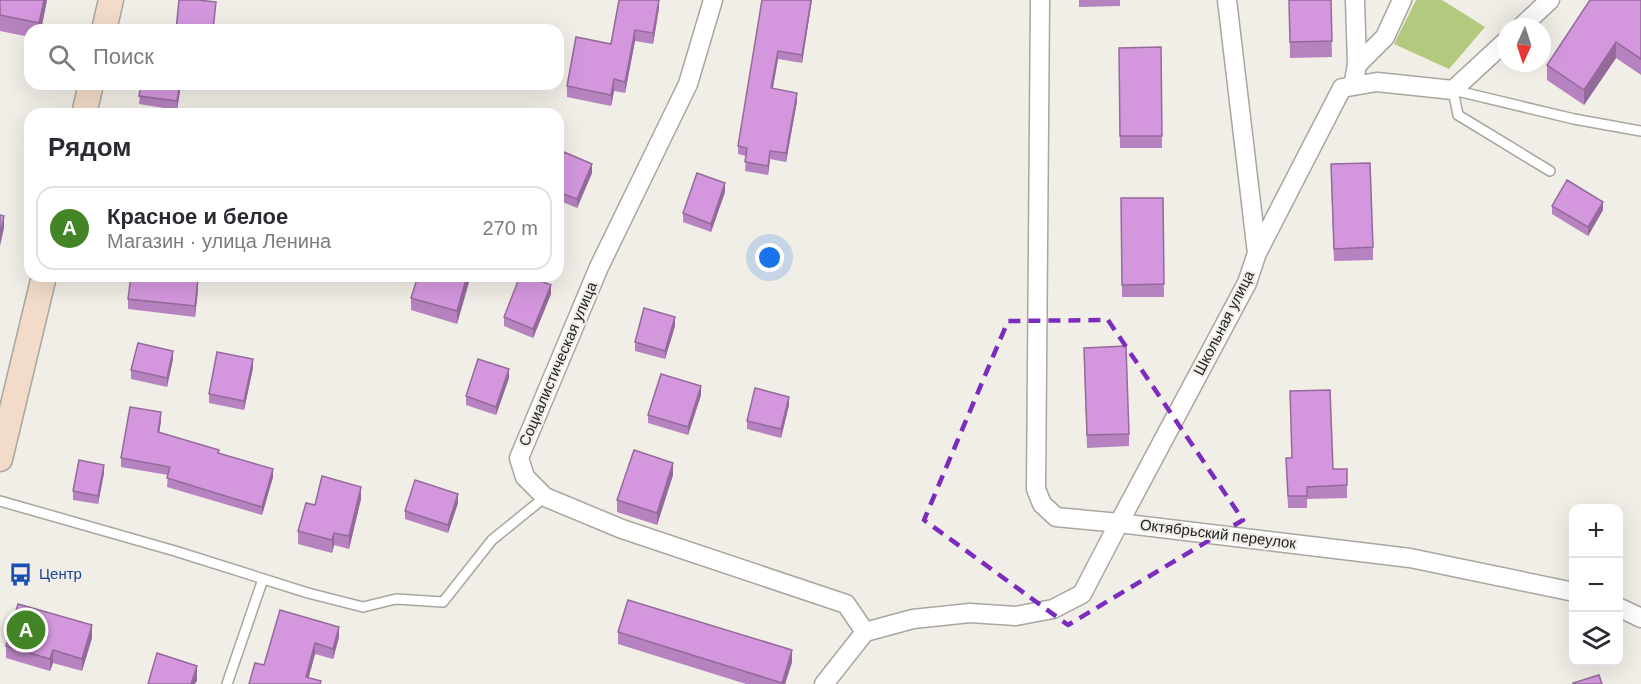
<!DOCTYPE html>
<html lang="ru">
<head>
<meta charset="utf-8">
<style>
	:root { --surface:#fff; --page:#f7f7f7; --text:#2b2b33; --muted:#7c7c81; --line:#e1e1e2; --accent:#428426 }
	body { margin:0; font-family:Arial,sans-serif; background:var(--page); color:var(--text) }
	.controls { position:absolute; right:18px; bottom:18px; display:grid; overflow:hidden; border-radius:12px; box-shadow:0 6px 24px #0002 }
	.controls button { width:54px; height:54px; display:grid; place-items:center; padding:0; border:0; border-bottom:2px solid var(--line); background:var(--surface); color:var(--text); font:30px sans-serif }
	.compass { position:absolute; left:1497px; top:18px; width:54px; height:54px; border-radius:50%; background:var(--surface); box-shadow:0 6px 24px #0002; rotate:183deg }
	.you { position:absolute; left:770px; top:258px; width:21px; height:21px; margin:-15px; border:4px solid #fff; border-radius:50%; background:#1a73e8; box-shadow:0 0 0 9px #1a73e833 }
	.badge { display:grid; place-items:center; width:39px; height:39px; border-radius:50%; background:var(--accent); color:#fff; font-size:20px; font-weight:700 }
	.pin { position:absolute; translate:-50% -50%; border:3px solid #fff; box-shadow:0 2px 6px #0006 }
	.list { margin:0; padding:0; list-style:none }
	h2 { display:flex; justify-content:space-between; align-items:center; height:78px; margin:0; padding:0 24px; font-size:26px }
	h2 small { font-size:20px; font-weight:400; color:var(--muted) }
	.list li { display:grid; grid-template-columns:39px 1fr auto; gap:18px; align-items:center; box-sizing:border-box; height:84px; margin:0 12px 12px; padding:0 12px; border:2px solid var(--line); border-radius:18px }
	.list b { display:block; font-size:22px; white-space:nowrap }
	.list p { margin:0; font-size:20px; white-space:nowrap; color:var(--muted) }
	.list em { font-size:20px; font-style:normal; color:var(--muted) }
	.icon { flex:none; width:33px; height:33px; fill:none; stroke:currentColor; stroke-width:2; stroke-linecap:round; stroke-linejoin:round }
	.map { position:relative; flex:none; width:1641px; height:684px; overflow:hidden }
	.search { position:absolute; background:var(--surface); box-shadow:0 6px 24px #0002; left:24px; top:24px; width:540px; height:66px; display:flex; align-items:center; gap:15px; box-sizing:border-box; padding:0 21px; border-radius:18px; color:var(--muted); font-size:22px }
	.panel { position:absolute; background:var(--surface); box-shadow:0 6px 24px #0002; left:24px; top:108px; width:540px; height:174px; border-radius:18px }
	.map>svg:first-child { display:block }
</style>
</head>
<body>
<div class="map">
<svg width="1641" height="684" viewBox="0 0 1641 684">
	<rect width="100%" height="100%" fill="#f0eee6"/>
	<!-- park -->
	<path fill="#b3c97d" d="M1416 0H1442L1485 27 1449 69 1394 44Z"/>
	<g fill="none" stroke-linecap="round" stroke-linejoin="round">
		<defs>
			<path id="lane" d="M1550 171 1458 115 1453 90 1574 119 1641 131
				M0 501 175 551 308 593 363 607 396 599 443 602 492 540 545 497
				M227 684 263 579"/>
			<path id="street" d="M713 0 688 84 599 267 519 458 525 477 545 497 622 529 846 604 865 632
				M1040 0 1036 489 1042 504 1056 517 1119 523 1247 283 1257 253 1227 0
				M1521 27 1550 0
				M1357 65 1385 37 1402 0
				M1353 86 1357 65 1355 0
				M1257 253 1342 88 1377 82 1453 90 1506 41
				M1618 607 1641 618
				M824 684 865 632 913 619 970 613 1016 616 1053 609 1082 594 1119 523 1410 558 1574 592"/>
			<path id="secondary" d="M104 30 111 0
				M84 114 91 84
				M0 459 44 276"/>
		</defs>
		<!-- lane casing -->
		<use href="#lane" stroke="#a8a69f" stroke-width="12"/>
		<!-- street casing -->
		<use href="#street" stroke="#a8a69f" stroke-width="21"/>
		<!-- secondary casing -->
		<use href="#secondary" stroke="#a8a69f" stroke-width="27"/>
		<!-- lane -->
		<use href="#lane" stroke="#fff" stroke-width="9"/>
		<!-- street -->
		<use href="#street" stroke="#fff" stroke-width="18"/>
		<!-- secondary -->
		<use href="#secondary" stroke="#f2dbc8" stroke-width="24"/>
	</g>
	<!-- wall -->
	<path fill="#b682bf" d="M0 0H47L41 30H30V37L0 31Z
		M659 0V8L653 44 635 41 625 93 614 91 611 106 567 97V86L611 44Z
		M762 0H812L802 63 778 59 773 88 797 101 786 162 770 159 768 175 745 171 746 156 738 154V146Z
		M1079 0H1120V6L1079 7Z
		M1289 0H1331L1332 57 1290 58Z
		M1641 0V75L1616 58 1584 105 1547 80V65Z
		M1161 47 1162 148H1120L1119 48Z
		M141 84H181L177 110 139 104Z
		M558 167 592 173 577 208 558 200Z
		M1331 177 1373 247V260L1334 261Z
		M725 192 711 232 683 222V213Z
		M1121 198H1163L1164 297H1122Z
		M1552 206 1603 210 1588 236 1552 214Z
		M469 276V282L457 324 411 310V298Z
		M198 290 195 317 128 309V299Z
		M551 294 533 338 504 326V317Z
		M675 326 665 359 635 351V342Z
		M173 359 167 387 131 379V370Z
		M1084 360 1129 434V446L1087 448Z
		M253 368 244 410 209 403V394Z
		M509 378 496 415 466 405V396Z
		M701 395 688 435 648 423V415Z
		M789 405 781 438 747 429V421Z
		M161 421 159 433 219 453 273 477 262 515 167 487 168 475 121 467V458Z
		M1286 458H1291L1333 469H1347V498L1307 499V508H1288Z
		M104 473 98 504 73 500V491Z
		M673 475 657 525 617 512V500Z
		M361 499 349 549 334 545 332 553 298 544V531L315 505Z
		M458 503 448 533 405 519V511Z
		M280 610 339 637 333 659 315 654 308 678 321 684 264 665Z
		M618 632 792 662 785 684H746L618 644Z
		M92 638 82 671 53 663 50 671 6 658V646Z"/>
	<!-- shaded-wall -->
	<path fill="#946a9b" d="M44 0H47L41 30H39V23Z
		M659 0V8L653 44V33Z
		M811 0H812L802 63V55Z
		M635 30V41L625 93V82Z
		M1616 42V58L1584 105V90Z
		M778 51V59L771 97V88Z
		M614 79V91L611 106V95Z
		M180 84H181L177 110V101Z
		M797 93V101L786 162V153Z
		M770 151V159L768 175V166Z
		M592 164V173L577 208V199Z
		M725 183V192L711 232V224Z
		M1603 202V210L1588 236V227Z
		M4 216V228L0 246V235Z
		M467 276H469V282L457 324V311Z
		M198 280V290L195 317V306Z
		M551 285V294L533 338V329Z
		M675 317V326L665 359V351Z
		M173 351V359L167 387V378Z
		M253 359V368L244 410V401Z
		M509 369V378L496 415V407Z
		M701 386V395L688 435V427Z
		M789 397V405L781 438V429Z
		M161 412V421L158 441V432Z
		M673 463V475L657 525V513Z
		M104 465V473L98 504V496Z
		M273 469V477L262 515V507Z
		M361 487V499L349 549V536Z
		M458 494V503L448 533V525Z
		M334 533V545L332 553V540Z
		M92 625V638L82 671V659Z
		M339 627V637L333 659V649Z
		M315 643V654L307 684 306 677Z
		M53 650V663L50 671V659Z
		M792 650V662L785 684H782Z
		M197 666V681L195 684H191Z"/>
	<!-- building -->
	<path fill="#d497de" stroke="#946a9b" stroke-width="1.5" d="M0 0H44L39 23 0 15Z
		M179 0H198L216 2 213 30H176Z
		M619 0H659L653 33 635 30 625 82 614 79 611 95 567 86 576 37 611 44Z
		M762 0H811L802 55 778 51 771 88 797 93 786 153 770 151 768 166 745 162 747 148 738 146Z
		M1289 0H1331L1332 41 1290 42Z
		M1590 0H1641V59L1616 42 1584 90 1547 65Z
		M1161 47 1162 136H1120L1119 48Z
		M141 84H180L177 101 139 96Z
		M564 152 592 164 577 199 558 192V167Z
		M1370 163 1373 247 1334 249 1331 164Z
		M697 173 725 183 711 224 683 213Z
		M1567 180 1603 202 1588 227 1552 206Z
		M1121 198H1163L1164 284 1122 285Z
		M0 215 4 216 0 235Z
		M131 276H165L198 280 195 306 128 299Z
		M418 276H467L457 311 411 298Z
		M520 276H528L551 285 533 329 504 317Z
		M644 308 675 317 665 351 635 342Z
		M138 343 173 351 167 378 131 370Z
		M1126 346 1129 434 1087 435 1084 348Z
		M217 352 253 359 244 401 209 394Z
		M478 359 509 369 496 407 466 396Z
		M661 374 701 386 688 427 648 415Z
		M755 388 789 397 781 429 747 421Z
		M1330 390 1333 469H1347V485L1307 487V496H1288L1286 458H1292L1290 391Z
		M130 407 161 412 158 432 219 450 218 453 273 469 262 507 167 478 170 467 121 458Z
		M634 450 673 463 657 513 617 500Z
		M79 460 104 465 98 496 73 491Z
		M322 476 361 487 349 536 334 533 332 540 298 531 306 503 315 505Z
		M415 480 458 494 448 525 405 511Z
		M628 600 792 650 782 683 618 632Z
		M18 604 92 625 82 659 53 650 50 659 6 646Z
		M280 610 339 627 333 649 315 643 306 677 321 681 320 684H249L255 663 264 665Z
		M157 653 197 666 191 684H148Z
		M1599 675 1602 684H1573V683Z"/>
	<!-- marked area -->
	<path fill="none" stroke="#7b2cbf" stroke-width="4.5" stroke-dasharray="12 8" stroke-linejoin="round" d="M1108 320 1243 520 1068 625 924 520 1008 321Z"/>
	<!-- icons -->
	<defs>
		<symbol id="bus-bare" viewBox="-9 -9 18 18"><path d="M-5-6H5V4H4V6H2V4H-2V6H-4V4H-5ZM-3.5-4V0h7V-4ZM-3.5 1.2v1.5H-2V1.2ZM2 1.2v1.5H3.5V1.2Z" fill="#1a4fb4" stroke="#f0eee6" stroke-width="2.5" paint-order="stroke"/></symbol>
	</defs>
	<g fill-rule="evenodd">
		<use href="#bus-bare" x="4" y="558" width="33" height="33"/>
	</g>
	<g text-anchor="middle" stroke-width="4.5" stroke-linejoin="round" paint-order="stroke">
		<!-- street labels -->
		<g font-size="15" fill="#232320" stroke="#f0eee6">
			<text transform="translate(1224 323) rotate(-63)" y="5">Школьная улица</text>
			<text transform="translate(558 364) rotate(-67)" y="5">Социалистическая улица</text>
			<text transform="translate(1218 534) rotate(7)" y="5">Октябрьский переулок</text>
		</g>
		<!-- transit labels -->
		<g font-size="15" fill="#164399" stroke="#f0eee6" text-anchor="start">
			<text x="39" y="579">Центр</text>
		</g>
	</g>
</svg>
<div class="controls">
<button>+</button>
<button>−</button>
<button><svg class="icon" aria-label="layers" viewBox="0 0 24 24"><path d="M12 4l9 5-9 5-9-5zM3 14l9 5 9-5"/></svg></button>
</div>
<svg class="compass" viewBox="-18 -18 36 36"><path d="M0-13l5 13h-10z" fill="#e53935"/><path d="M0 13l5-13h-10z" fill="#7c7c81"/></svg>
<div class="you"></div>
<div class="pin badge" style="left:26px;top:630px">A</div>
<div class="search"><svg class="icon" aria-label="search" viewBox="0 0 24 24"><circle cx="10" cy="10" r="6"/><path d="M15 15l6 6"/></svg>Поиск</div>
<section class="panel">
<h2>Рядом<small></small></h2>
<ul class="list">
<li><span class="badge">A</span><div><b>Красное и белое</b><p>Магазин · улица Ленина</p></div><em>270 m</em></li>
</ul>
</section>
</div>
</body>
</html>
